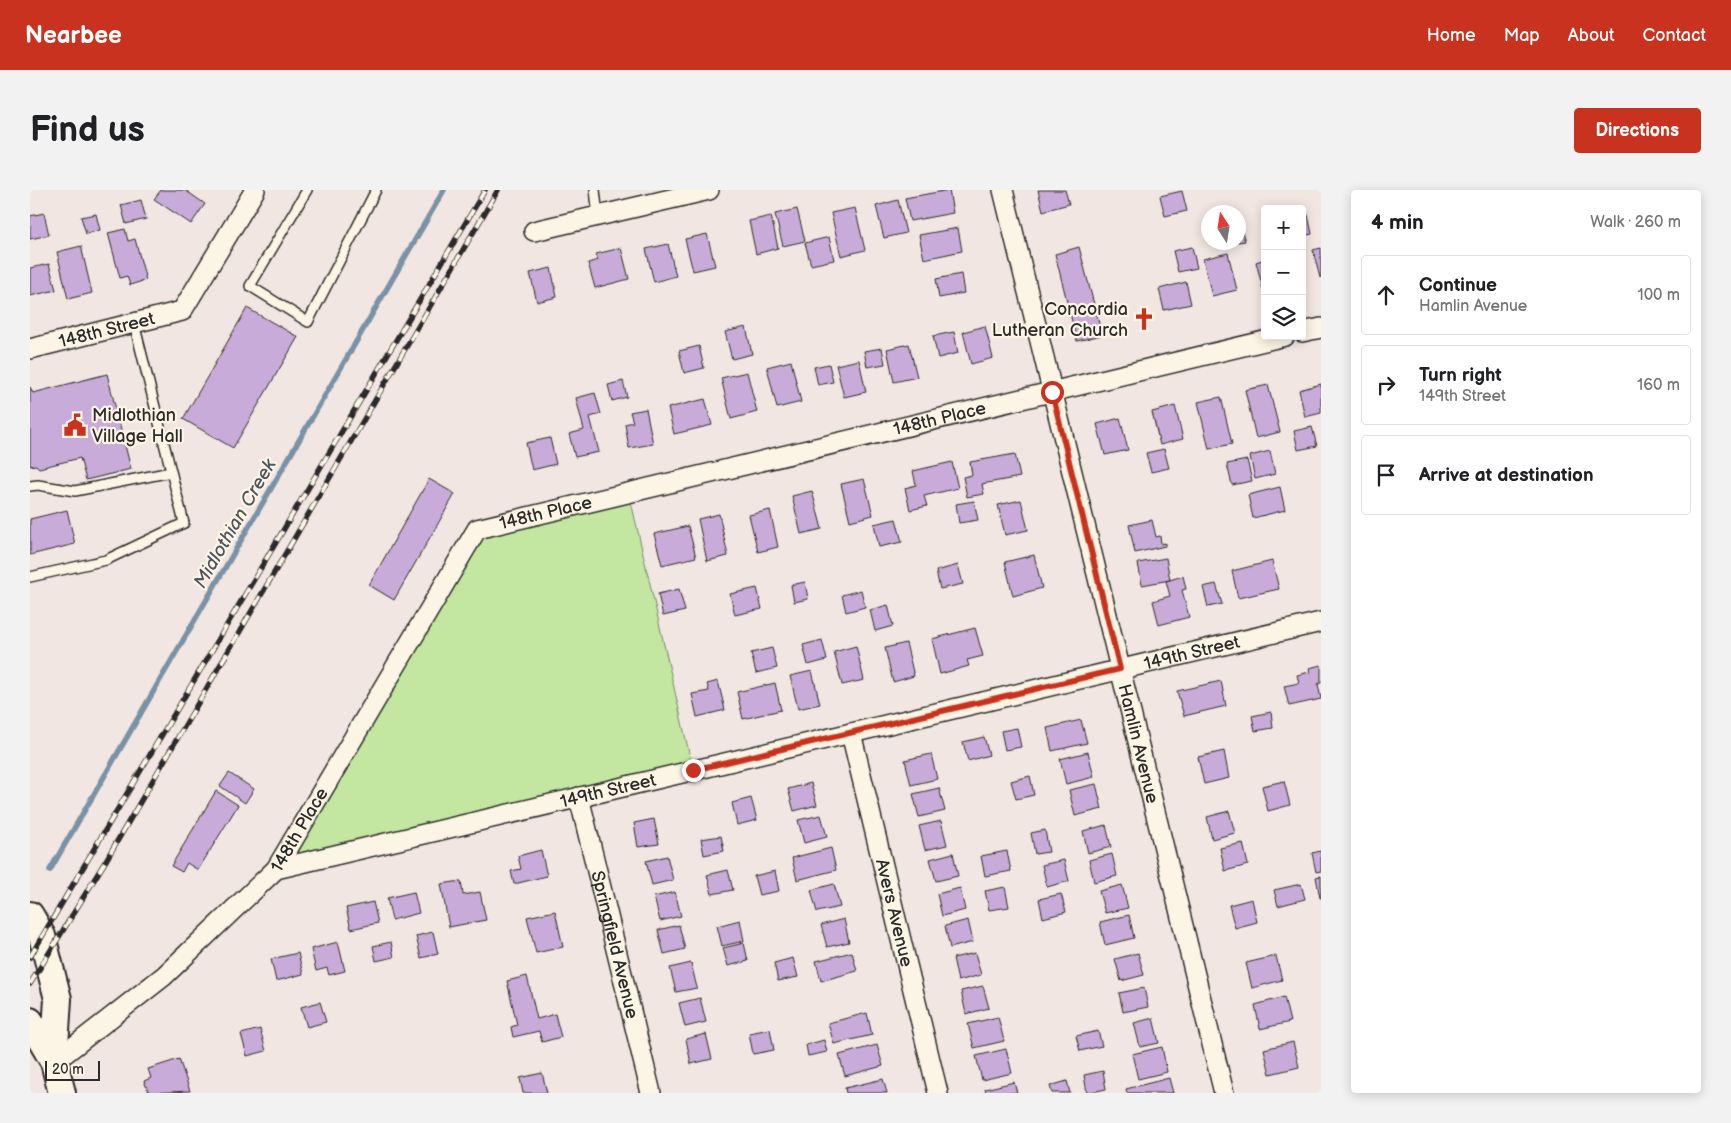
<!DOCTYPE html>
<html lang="en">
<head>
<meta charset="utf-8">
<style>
	:root { --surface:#fff; --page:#f2f2f2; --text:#202124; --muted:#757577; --line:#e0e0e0; --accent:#c8321e }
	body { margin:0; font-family:"Balsamiq Sans",sans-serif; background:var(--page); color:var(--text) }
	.controls { position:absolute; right:15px; top:15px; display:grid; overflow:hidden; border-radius:5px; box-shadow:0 2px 12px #0003 }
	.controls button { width:45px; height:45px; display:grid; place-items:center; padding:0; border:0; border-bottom:1px solid var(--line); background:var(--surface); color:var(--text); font:25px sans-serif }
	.compass { position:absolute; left:1171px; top:15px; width:45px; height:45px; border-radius:50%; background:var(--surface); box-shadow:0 2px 12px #0003; rotate:348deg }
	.scale { position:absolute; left:15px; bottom:12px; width:55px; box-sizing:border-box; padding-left:5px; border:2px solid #2b2b2b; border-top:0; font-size:14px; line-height:18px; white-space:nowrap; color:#2b2b2b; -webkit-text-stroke:4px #fcf5e5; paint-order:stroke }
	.stop { position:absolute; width:15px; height:15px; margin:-11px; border:4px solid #c8321e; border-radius:50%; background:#fff }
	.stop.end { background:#c8321e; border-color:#fff; box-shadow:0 1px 5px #0008 }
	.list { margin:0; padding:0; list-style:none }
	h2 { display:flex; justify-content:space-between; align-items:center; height:65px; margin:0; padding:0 20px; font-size:21px }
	h2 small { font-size:16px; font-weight:400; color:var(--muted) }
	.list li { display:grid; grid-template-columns:32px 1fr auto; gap:15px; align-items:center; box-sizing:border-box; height:80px; margin:0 10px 10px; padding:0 10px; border:1px solid var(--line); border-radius:5px }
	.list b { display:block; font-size:19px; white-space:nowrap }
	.list p { margin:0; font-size:16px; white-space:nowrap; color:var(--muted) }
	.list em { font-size:16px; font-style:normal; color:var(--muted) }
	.icon { flex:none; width:28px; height:28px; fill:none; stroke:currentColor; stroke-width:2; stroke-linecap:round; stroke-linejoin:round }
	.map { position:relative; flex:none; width:1291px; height:903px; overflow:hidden; border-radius:5px }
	header { display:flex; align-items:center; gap:30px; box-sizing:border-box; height:70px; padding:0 25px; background:var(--accent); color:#fff }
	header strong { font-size:24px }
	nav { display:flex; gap:28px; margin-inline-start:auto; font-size:18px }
	.intro { display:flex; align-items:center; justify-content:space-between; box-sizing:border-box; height:120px; padding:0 30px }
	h1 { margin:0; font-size:35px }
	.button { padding:12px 22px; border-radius:5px; background:var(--accent); color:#fff; font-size:18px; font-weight:700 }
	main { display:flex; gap:30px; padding:0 30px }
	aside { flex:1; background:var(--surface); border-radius:5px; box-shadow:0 2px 12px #0003 }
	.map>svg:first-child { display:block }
</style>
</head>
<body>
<header>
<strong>Nearbee</strong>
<nav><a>Home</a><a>Map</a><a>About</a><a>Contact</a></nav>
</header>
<div class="intro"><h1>Find us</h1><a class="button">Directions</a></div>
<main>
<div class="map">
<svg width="1291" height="903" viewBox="0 0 1291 903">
	<rect width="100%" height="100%" fill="#f2e6e2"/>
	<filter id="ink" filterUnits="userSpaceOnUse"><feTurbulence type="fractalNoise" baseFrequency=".02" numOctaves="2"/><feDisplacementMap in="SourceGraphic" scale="10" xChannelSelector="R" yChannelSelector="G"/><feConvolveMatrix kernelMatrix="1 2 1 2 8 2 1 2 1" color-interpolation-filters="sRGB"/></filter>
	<g filter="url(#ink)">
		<!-- green -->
		<path fill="#c3e7a0" stroke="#778966" d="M599 303 663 580 246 679 447 339Z"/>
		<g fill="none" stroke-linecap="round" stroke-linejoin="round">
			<!-- stream -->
			<path stroke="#7992a6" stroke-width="5.5" d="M20 680 414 0"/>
		</g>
		<!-- building -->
		<path fill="#c8abd8" stroke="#2b2b2b" d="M131 0H155L175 14 161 34 124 9Z
			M919 0 923 23 880 31 875 8Z
			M1008 0H1035L1039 14 1013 21Z
			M1152 1 1157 21 1135 26 1130 6Z
			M111 10 116 29 96 34 91 15Z
			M868 10 876 43 854 48 846 16Z
			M825 18 835 60 811 66 801 23Z
			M767 19 775 51 753 56 745 24Z
			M14 23 19 45 0 49V26Z
			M66 24 70 40 56 44 51 27Z
			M1278 25 1282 44 1272 46V27Z
			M741 26 748 58 726 64 719 31Z
			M1208 30 1215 51 1208 52Z
			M928 38 932 61 894 69 889 45Z
			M95 39 98 51 105 49 116 90 100 95 97 86 90 88 78 43Z
			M677 44 685 76 663 81 655 49Z
			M799 47 804 70 781 75 775 53Z
			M638 54 646 86 624 92 616 59Z
			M51 56 62 103 38 109 27 62Z
			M1049 57 1072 145 1047 151 1025 64Z
			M1162 57 1167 78 1148 82 1143 61Z
			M591 58 599 89 565 98 558 73 568 70 566 64Z
			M1291 58V87L1290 88 1283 60Z
			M1198 63 1207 100 1182 106 1173 69Z
			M1235 69V99H1233L1226 72Z
			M19 74 26 100 0 106V78Z
			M521 78 527 107 507 112 500 83Z
			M931 84 934 103 909 108 906 89Z
			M1156 92 1161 114 1134 120 1129 99Z
			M217 118 268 147 203 258 153 229Z
			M955 136 963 168 941 174 933 142Z
			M716 137 722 164 702 169 695 142Z
			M924 142 928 163 908 168 903 146Z
			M879 154 887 187 864 192 857 159Z
			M669 156 674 178 654 183 649 161Z
			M852 158 855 174 837 177 834 161Z
			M829 170 836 202 814 207 806 175Z
			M761 171 771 212 747 218 737 177Z
			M799 174 803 192 788 195 784 177Z
			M717 182 727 222 701 229 691 188Z
			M77 184 101 279 56 290 50 268 9 278 6 275 0 276V197L3 203Z
			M593 191 597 207 582 211 578 195Z
			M1291 194V223L1275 227 1269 200Z
			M1238 195 1250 242 1226 248 1215 200Z
			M565 203 571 224 560 227 569 262 545 267 539 244 554 240 546 208Z
			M1191 207 1202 254 1179 259 1168 212Z
			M675 209 682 235 644 244 638 218Z
			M1145 216 1153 249 1130 255 1122 222Z
			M616 219 623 254 599 258 595 234 603 232 600 222Z
			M1090 228 1098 260 1075 265 1067 234Z
			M1282 237 1287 256 1268 260 1264 241Z
			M520 248 526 274 502 280 496 253Z
			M1134 259 1139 278 1121 282 1116 263Z
			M1240 261 1245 284 1225 289 1220 266Z
			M985 264 990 287 952 294 954 304 937 307 933 287 942 285 940 272Z
			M1217 270 1222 291 1202 295 1197 274Z
			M922 272 928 298 894 306 897 316 880 320 875 298 886 295 883 281Z
			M399 289 425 304 364 410 339 395Z
			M834 289 843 325 820 331 811 294Z
			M1250 297 1255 320 1223 328 1218 305Z
			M782 301 792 339 771 344 762 306Z
			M991 310 998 340 975 345 968 315Z
			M944 311 948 330 929 333 926 314Z
			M37 320 45 354 0 365V329Z
			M740 320 748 357 728 362 719 325Z
			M689 324 698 366 677 371 668 329Z
			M866 329 872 352 849 357 844 334Z
			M1122 330 1126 347 1130 346 1131 354 1135 353V356L1105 363 1099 335Z
			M658 336 666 367 632 375 624 344Z
			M1004 365 1012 398 983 406 975 372Z
			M1136 368 1140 390 1112 395 1108 373Z
			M1242 371 1249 399 1208 408 1202 381Z
			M928 375 933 394 910 399 906 381Z
			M1153 386 1156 399 1152 400 1159 427 1129 435 1123 411 1140 406 1136 391Z
			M775 392 778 409 764 412 761 395Z
			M1186 394 1192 414 1178 417 1173 397Z
			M727 398 732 419 705 425 700 404Z
			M649 399 655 421 633 426 628 404Z
			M831 400 835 417 816 422 812 405Z
			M858 415 863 436 845 441 840 420Z
			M945 438 953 466 937 470 939 476 910 484 902 449Z
			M792 450 797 470 778 475 773 455Z
			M876 453 884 486 863 492 855 458Z
			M826 456 834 490 812 495 804 462Z
			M742 458 747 478 726 483 721 463Z
			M1291 475V493L1288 494 1291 509 1259 516 1254 496 1269 493 1267 485 1280 482 1279 478Z
			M782 481 790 514 768 519 760 486Z
			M688 491 695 520 667 527 662 504 679 501 677 494Z
			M1191 491 1196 516 1154 526 1147 501Z
			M745 493 751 520 713 529 707 502Z
			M1241 522 1243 538 1225 541 1222 526Z
			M1051 530 1057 553 1022 561 1017 538Z
			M987 538 991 557 975 560 971 541Z
			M954 547 959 565 938 571 933 552Z
			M1194 561 1199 588 1174 594 1168 567Z
			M1058 562 1064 587 1036 594 1030 569Z
			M901 564 907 589 881 595 875 570Z
			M199 583 224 599 215 613 190 596Z
			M1000 586 1004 605 986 609 981 591Z
			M1254 591 1260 615 1238 621 1232 596Z
			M781 593 787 615 764 621 758 599Z
			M1066 594 1072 619 1045 626 1039 600Z
			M909 598 915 621 889 627 883 604Z
			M186 601 208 615 168 680 157 673 152 682 141 676Z
			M721 608 727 630 707 635 702 613Z
			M1199 621 1205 643 1182 649 1177 627Z
			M791 625 797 647 774 653 768 630Z
			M624 629 629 654 608 657 604 633Z
			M911 631 917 655 895 660 889 636Z
			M1076 635 1081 657 1058 663 1053 641Z
			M1015 640 1019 662 1005 664 1001 643Z
			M691 646 694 661 674 665 671 649Z
			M1213 653 1218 675 1195 681 1190 658Z
			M801 658 806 680 767 690 762 668Z
			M511 660 517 686 484 694 481 681 491 679 488 666Z
			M977 661 981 681 955 686 951 666Z
			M1291 661V681L1286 682 1282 663Z
			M923 663 928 686 906 691 900 669Z
			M1082 664 1087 686 1064 692 1059 670Z
			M637 666 643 690 622 695 616 671Z
			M1034 670 1039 691 1017 697 1012 675Z
			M698 680 703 700 682 704 677 685Z
			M745 681 749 701 729 705 724 686Z
			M1291 686V708H1290L1286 687Z
			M431 691 433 705 450 702 456 730 419 737 411 694Z
			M804 694 810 717 787 722 781 700Z
			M1271 694 1275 709 1248 716 1244 700Z
			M1092 695 1098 718 1075 723 1069 701Z
			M975 697 979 717 959 720 955 701Z
			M930 698 935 720 912 726 907 704Z
			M384 702 389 723 362 730 357 708Z
			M645 702 651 726 630 731 624 707Z
			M1031 704 1036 722 1013 728 1009 709Z
			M1222 709 1227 732 1205 738 1199 715Z
			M343 712 348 733 321 739 316 718Z
			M525 721 533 757 506 763 497 727Z
			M1099 725 1104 748 1075 755 1070 732Z
			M814 729 819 752 797 757 791 735Z
			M710 730 714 751 692 756 687 736Z
			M938 730 943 752 920 758 915 736Z
			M649 735 655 759 634 764 628 740Z
			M403 742 408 764 391 768 386 746Z
			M308 752 315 781 299 785 297 778 286 781 281 759Z
			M361 752 364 767 346 771 343 756Z
			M714 753 718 771 698 776 693 758Z
			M822 762 827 781 791 791 786 771Z
			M268 763 273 784 246 791 241 769Z
			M945 763 951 785 928 791 923 768Z
			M1108 763 1114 785 1091 791 1085 769Z
			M1246 766 1252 790 1222 798 1216 773Z
			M763 768 768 787 748 791 744 773Z
			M661 773 667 798 646 802 640 778Z
			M497 786 507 829 525 824 531 847 512 852 509 841 483 847 481 837 487 835 477 791Z
			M953 796 959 818 936 824 931 801Z
			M1114 798 1118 817 1093 822 1089 803Z
			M1254 807 1260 832 1230 839 1225 815Z
			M670 808 676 832 655 837 649 813Z
			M290 812 296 832 277 837 271 817Z
			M837 823 842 845 804 854 798 833Z
			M968 827 974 851 944 858 938 834Z
			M1123 828 1129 853 1110 857 1104 833Z
			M230 839 236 861 217 866 211 844Z
			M740 839 744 860 723 864 719 843Z
			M1068 841 1072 856 1050 861 1046 846Z
			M676 844 682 869 661 874 656 849Z
			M794 850 797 862 778 866 776 855Z
			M1263 852 1269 877 1240 884 1234 859Z
			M847 855 853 876 815 886 809 865Z
			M1132 857 1137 882 1108 889 1102 864Z
			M976 859 982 883 952 890 946 866Z
			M149 869 160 901 119 903 114 891 121 888 118 879Z
			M1073 881 1076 899 1057 903 1054 885Z
			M512 883 517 903H493L490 888Z
			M1139 888 1143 903H1097L1096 899Z
			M853 889 857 903H816L815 898Z
			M1037 891 1040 903H1022L1020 896Z
			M984 892 987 903H956L955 899Z"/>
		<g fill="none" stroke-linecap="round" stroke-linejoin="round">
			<defs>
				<path id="service" d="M277 0 220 96 278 132 346 0
					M565 0 568 26
					M0 296 8 295 45 301 141 282
					M0 387 76 370 154 333 104 133"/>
				<g id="minor">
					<path id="s1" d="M973 0 1194 903"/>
					<path d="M504 41 679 0"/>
					<path d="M1272 142 1291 138"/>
					<path id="s2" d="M0 159 152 121 225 0"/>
					<path id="s3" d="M821 543 908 903"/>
					<path id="s4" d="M549 607 621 903"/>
					<path id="s5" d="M246 679 1291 432"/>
					<path id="s6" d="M24 872 134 786 246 679 447 339 1255 146"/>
				</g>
				<path id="secondary" d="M0 725 12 746 28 809 24 872 32 903
					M0 831 24 872"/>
			</defs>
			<!-- service casing -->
			<use href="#service" stroke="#2b2b2b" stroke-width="12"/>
			<!-- minor casing -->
			<use href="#minor" stroke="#2b2b2b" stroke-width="22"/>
			<!-- secondary casing -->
			<use href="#secondary" stroke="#2b2b2b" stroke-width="30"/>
			<!-- service -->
			<use href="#service" stroke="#fcf5e5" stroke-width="9"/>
			<!-- minor -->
			<use href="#minor" stroke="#fcf5e5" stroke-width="19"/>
			<!-- secondary -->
			<use href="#secondary" stroke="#fcf5e5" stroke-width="26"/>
			<defs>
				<path id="rail" d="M0 767 455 0
					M0 794 75 672 468 0"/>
			</defs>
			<!-- rail casing -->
			<use href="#rail" stroke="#2b2b2b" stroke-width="5.5"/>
			<!-- rail -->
			<use href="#rail" stroke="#fcf5e5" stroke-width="4" stroke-dasharray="11" stroke-linecap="butt"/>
		</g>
	</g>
	<g fill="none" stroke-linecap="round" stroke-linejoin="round" filter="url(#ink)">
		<!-- route -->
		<path stroke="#c8321e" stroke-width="6" d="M663 580 1090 479 1022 202"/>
	</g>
	<!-- icons -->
	<defs>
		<symbol id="church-bare" viewBox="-9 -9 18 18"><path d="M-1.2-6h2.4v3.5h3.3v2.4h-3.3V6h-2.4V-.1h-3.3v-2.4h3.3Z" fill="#c8321e" stroke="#fcf5e5" stroke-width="2.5" paint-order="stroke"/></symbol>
		<symbol id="civic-bare" viewBox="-9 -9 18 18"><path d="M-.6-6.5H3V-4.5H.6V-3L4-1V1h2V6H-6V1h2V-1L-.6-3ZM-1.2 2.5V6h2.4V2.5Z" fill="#c8321e" stroke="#fcf5e5" stroke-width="2.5" paint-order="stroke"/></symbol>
	</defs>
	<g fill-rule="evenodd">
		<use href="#church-bare" x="1098" y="113" width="32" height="32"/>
		<use href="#civic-bare" x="29" y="219" width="32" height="32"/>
	</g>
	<g text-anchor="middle" stroke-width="4.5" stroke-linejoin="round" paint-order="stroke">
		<!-- poi labels -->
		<g font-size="18" fill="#2b2b2b" stroke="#fcf5e5" text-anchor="end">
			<text x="1098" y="125">Concordia<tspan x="1098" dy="21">Lutheran Church</tspan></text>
			<text x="62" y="231" text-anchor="start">Midlothian<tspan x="62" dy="21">Village Hall</tspan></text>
		</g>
		<!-- street labels -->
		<g font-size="18" fill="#2b2b2b" stroke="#fcf5e5">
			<text dy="6" stroke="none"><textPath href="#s2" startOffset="79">148th Street</textPath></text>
			<text dy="6" stroke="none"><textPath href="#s6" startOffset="1165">148th Place</textPath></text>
			<text dy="6" stroke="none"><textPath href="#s6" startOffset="760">148th Place</textPath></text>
			<text dy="6" stroke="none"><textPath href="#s5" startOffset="941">149th Street</textPath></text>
			<text dy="6" stroke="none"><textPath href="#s1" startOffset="570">Hamlin Avenue</textPath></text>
			<text dy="6" stroke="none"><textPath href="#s5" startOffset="341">149th Street</textPath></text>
			<text dy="6" stroke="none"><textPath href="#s6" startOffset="340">148th Place</textPath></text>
			<text dy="6" stroke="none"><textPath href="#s3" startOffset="185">Avers Avenue</textPath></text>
			<text dy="6" stroke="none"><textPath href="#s4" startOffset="152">Springfield Avenue</textPath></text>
		</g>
		<!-- water labels -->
		<g font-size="19" font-style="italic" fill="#4c565e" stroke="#fcf5e5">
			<text transform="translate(204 333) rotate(-60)" y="7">Midlothian Creek</text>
		</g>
	</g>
</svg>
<div class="controls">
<button>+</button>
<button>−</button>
<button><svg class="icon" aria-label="layers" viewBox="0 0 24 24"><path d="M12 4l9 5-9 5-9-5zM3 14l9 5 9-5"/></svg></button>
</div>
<svg class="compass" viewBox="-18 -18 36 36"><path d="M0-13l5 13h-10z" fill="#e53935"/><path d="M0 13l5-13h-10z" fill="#757577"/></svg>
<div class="scale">20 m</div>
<div class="stop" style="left:1022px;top:202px"></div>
<div class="stop end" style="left:663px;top:580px"></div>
</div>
<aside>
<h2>4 min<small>Walk · 260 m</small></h2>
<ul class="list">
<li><svg class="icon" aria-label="ahead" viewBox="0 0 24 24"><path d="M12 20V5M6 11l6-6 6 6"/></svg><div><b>Continue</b><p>Hamlin Avenue</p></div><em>100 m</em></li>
<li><svg class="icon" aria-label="right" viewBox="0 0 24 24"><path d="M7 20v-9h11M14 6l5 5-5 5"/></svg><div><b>Turn right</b><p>149th Street</p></div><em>160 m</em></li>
<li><svg class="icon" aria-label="arrive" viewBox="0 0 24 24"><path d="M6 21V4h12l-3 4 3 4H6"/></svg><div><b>Arrive at destination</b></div></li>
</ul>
</aside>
</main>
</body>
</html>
